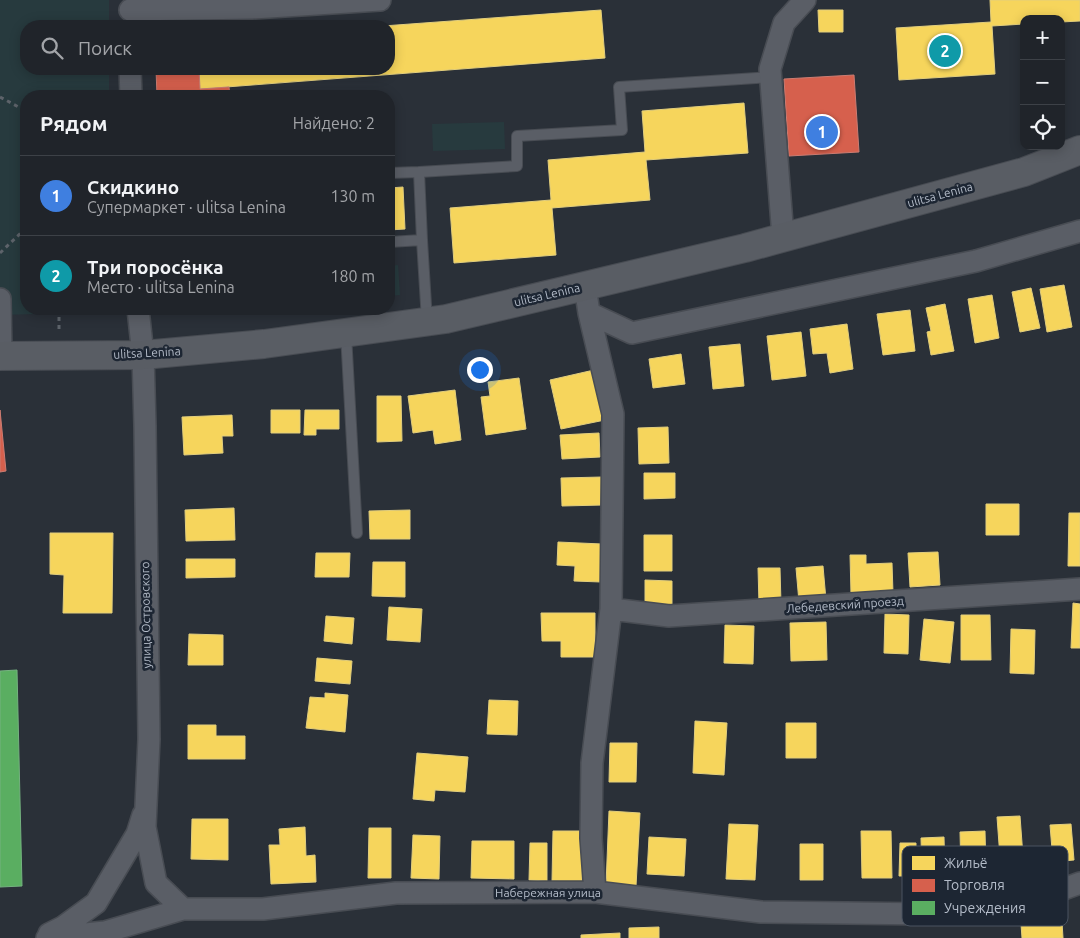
<!DOCTYPE html>
<html lang="ru">
<head>
<meta charset="utf-8">
<style>
	:root { --surface:#20242a; --page:#2d3036; --text:#f1f3f6; --muted:#a2a4a8; --line:#3d4147; --accent:#db2777 }
	body { margin:0; font-family:Ubuntu,sans-serif; background:var(--page); color:var(--text) }
	.controls { position:absolute; right:15px; top:15px; display:grid; overflow:hidden; border-radius:10px; box-shadow:0 2px 12px #0003 }
	.controls button { width:45px; height:45px; display:grid; place-items:center; padding:0; border:0; border-bottom:1px solid var(--line); background:var(--surface); color:var(--text); font:25px sans-serif }
	.you { position:absolute; left:479px; top:369px; width:18px; height:18px; margin:-12px; border:4px solid #fff; border-radius:50%; background:#1a73e8; box-shadow:0 0 0 8px #1a73e833 }
	.badge { display:grid; place-items:center; width:32px; height:32px; border-radius:50%; background:var(--accent); color:#fff; font-size:16px; font-weight:700 }
	.pin { position:absolute; translate:-50% -50%; border:2px solid #fff; box-shadow:0 1px 5px #0006 }
	.list { margin:0; padding:0; list-style:none }
	h2 { display:flex; justify-content:space-between; align-items:center; height:65px; margin:0; padding:0 20px; font-size:21px }
	h2 small { font-size:16px; font-weight:400; color:var(--muted) }
	.list li { display:grid; grid-template-columns:32px 1fr auto; gap:15px; align-items:center; box-sizing:border-box; height:80px; padding:0 20px; border-top:1px solid var(--line) }
	.list b { display:block; font-size:19px; white-space:nowrap }
	.list p { margin:0; font-size:16px; white-space:nowrap; color:var(--muted) }
	.list em { font-size:16px; font-style:normal; color:var(--muted) }
	.icon { flex:none; width:28px; height:28px; fill:none; stroke:currentColor; stroke-width:2; stroke-linecap:round; stroke-linejoin:round }
	.map { position:relative; flex:none; width:1080px; height:938px; overflow:hidden }
	.search { position:absolute; background:var(--surface); box-shadow:0 2px 12px #0003; left:20px; top:20px; width:375px; height:55px; display:flex; align-items:center; gap:12px; box-sizing:border-box; padding:0 18px; border-radius:20px; color:var(--muted); font-size:19px }
	.panel { position:absolute; background:var(--surface); box-shadow:0 2px 12px #0003; left:20px; top:90px; width:375px; height:225px; border-radius:20px }
	.map>svg:first-child { display:block }
</style>
</head>
<body>
<div class="map">
<svg width="1080" height="938" viewBox="0 0 1080 938">
	<rect width="100%" height="100%" fill="#2a3038"/>
	<!-- green -->
	<path fill="#273a3e" d="M0 0H109V26H26V69H109V96H26V309H111V312L0 315Z
		M504 122 505 149 433 151 432 124Z
		M398 265 400 295 389 296V266Z"/>
	<!-- homes -->
	<path fill="#f6d55c" stroke="#e2ce7d" d="M990 0H1080V21L1061 22V19H1024V24L992 26 995 74 899 80 896 28 991 22Z
		M601 10 605 58 200 89 199 69H389V26H383Z
		M818 10H843V32H819Z
		M744 103 748 153 646 160 650 200 552 208 556 255 454 263 450 208 551 200 548 160 645 152 642 111Z
		M403 187 405 229 389 230V188Z
		M1064 285 1072 327 1047 332 1040 289Z
		M1031 288 1040 328 1020 332 1012 292Z
		M992 295 999 338 975 343 968 299Z
		M945 304 954 351 931 355 927 332 931 331 926 308Z
		M910 310 915 351 883 355 877 314Z
		M847 324 853 369 830 373 827 353 813 354 810 329Z
		M801 332 806 376 772 380 767 336Z
		M740 344 744 386 713 389 709 347Z
		M681 354 685 384 653 388 649 359Z
		M594 370 605 420 561 429 550 380Z
		M519 378 526 429 486 435 481 397 490 396 488 382Z
		M455 390 461 440 435 444 433 430 413 433 408 396Z
		M377 396H401L402 441 377 442Z
		M271 410H300V433H271Z
		M305 410H339V429H316V435H304Z
		M232 415 233 436H222L223 453 184 455 182 417Z
		M668 427 669 463 639 464 638 428Z
		M599 433 600 457 562 459 560 435Z
		M644 473H675V498L644 499Z
		M602 477 603 505 562 506 561 478Z
		M986 504H1019V535H986Z
		M234 508 235 540 186 541 185 510Z
		M410 510V539H370L369 511Z
		M1069 513H1080V566H1068Z
		M50 533H113L112 613H63L64 575 50 574Z
		M644 535H672V571H644Z
		M558 542 602 544 601 582 574 581 575 566 557 565Z
		M938 552 940 585 910 587 908 553Z
		M316 553H350L349 577H315Z
		M850 555H866V564L892 563 893 593 851 594Z
		M186 559H235V577L186 578Z
		M373 562H405V597L372 596Z
		M823 566 826 600 799 602 796 568Z
		M758 568H780L781 604H759Z
		M645 580 672 581V610H645Z
		M1073 603 1080 604V648H1071Z
		M389 607 422 609 420 642 387 640Z
		M541 613H595V657H561V641H542Z
		M885 614 909 615 908 654 884 653Z
		M961 615H990L991 660H961Z
		M326 616 354 618 352 644 324 641Z
		M924 619 954 622 950 663 920 660Z
		M826 622 827 660 791 661 790 623Z
		M725 625 754 626 753 664 724 663Z
		M1011 629 1035 630 1034 674 1010 673Z
		M189 634 223 635V665H188Z
		M317 658 352 661 350 684 315 681Z
		M325 693 348 695 345 732 306 728 310 697 325 698Z
		M489 700 518 701 517 735 487 734Z
		M695 721 727 723 724 775 693 773Z
		M786 723H816V758H786Z
		M188 725H216V736H245V759H188Z
		M610 743H637L636 782H609Z
		M417 753 468 757 465 792 435 790 434 801 413 799Z
		M609 811 640 813 636 886 606 885Z
		M1020 816 1024 870 1001 871 997 817Z
		M192 819H228V860L191 859Z
		M729 824 758 825 755 880 726 879Z
		M1071 824 1074 860 1053 862 1050 825Z
		M305 827 306 856 315 855 316 882 271 884 269 845H280L279 829Z
		M369 828H391V878H368Z
		M553 831H583L582 882 552 881Z
		M861 831H891L892 878H862Z
		M985 831 986 870 961 871 960 832Z
		M413 835 440 836 439 879 411 878Z
		M649 837 686 839 684 876 647 874Z
		M944 837 945 875H922L921 838Z
		M472 841H514V879L471 878Z
		M530 843H547V881L529 880Z
		M900 843H916V876H899Z
		M800 844H823V880H800Z
		M1049 908 1050 922H1062L1063 938H1022L1020 910Z
		M659 927V938H629V928Z
		M620 933V938H581V935Z"/>
	<!-- shops -->
	<path fill="#d6604d" stroke="#cc7c72" d="M156 69H199L200 89 229 87 230 96H157Z
		M854 75 859 152 789 156 784 79Z
		M0 410 6 471 0 472Z"/>
	<!-- public -->
	<path fill="#5aae61" stroke="#75b280" d="M17 670 22 886 0 887V671Z"/>
	<g fill="none" stroke-linecap="round" stroke-linejoin="round">
		<defs>
			<path id="lane" d="M389 173 419 172
				M422 240 427 321
				M389 242 422 240 419 172 517 166V136L622 130 619 87 770 77
				M346 334 357 533"/>
			<path id="street" d="M130 10 252 8 380 0
				M130 69 131 96
				M783 237 770 69 784 23 805 0
				M585 286 589 313 613 414 611 609 592 763 591 838 595 892
				M0 299 1 356
				M138 309 143 355 145 426 149 739 145 827 156 883 183 909
				M589 313 632 333 976 261 1080 231
				M611 609 669 616 1080 589
				M49 934 63 927 96 903 137 834 143 815
				M47 938 105 932 183 909H263L396 893 595 892 761 912 930 914 994 901 1058 891 1080 883"/>
			<path id="secondary" d="M0 356 143 355 264 344 446 319 745 248 1024 172 1080 150"/>
		</defs>
		<!-- lane casing -->
		<use href="#lane" stroke="#484c53" stroke-width="12"/>
		<!-- street casing -->
		<use href="#street" stroke="#484c53" stroke-width="24"/>
		<!-- secondary casing -->
		<use href="#secondary" stroke="#484c53" stroke-width="30"/>
		<!-- path -->
		<path stroke="#5d636a" stroke-width="3" stroke-dasharray="4 4" stroke-linecap="butt" d="M53 94V96
			M0 97 26 111
			M0 253 26 228
			M59 309V332"/>
		<!-- lane -->
		<use href="#lane" stroke="#5a5e66" stroke-width="10"/>
		<!-- street -->
		<use href="#street" stroke="#5a5e66" stroke-width="21"/>
		<!-- secondary -->
		<use href="#secondary" stroke="#595d64" stroke-width="28"/>
	</g>
	<g text-anchor="middle" stroke-width="5" stroke-linejoin="round" paint-order="stroke">
		<!-- street labels -->
		<g font-size="12" fill="#b4bcc9" stroke="#1d2633">
			<text transform="translate(940 195) rotate(-15)" y="4">ulitsa Lenina</text>
			<text transform="translate(547 295) rotate(-13)" y="4">ulitsa Lenina</text>
			<text transform="translate(147 353) rotate(-3)" y="4">ulitsa Lenina</text>
			<text transform="translate(845 605) rotate(-4)" y="4">Лебедевский проезд</text>
			<text transform="translate(146 615) rotate(-91)" y="4">улица Островского</text>
			<text x="548" y="897">Набережная улица</text>
		</g>
	</g>
	<!-- legend -->
	<rect x="902" y="846" width="166" height="80" rx="8" fill="#1d2633" stroke="#4a5360" stroke-width="1"/>
	<rect x="912" y="856" width="23" height="14" fill="#f6d55c"/>
	<rect x="912" y="879" width="23" height="13" fill="#d6604d"/>
	<rect x="912" y="901" width="23" height="14" fill="#5aae61"/>
	<g font-size="14" fill="#b4bcc9">
		<text x="944" y="868">Жильё</text>
		<text x="944" y="890">Торговля</text>
		<text x="944" y="913">Учреждения</text>
	</g>
</svg>
<div class="controls">
<button>+</button>
<button>−</button>
<button><svg class="icon" aria-label="locate" viewBox="0 0 24 24"><circle cx="12" cy="12" r="6"/><path d="M12 2v4M12 18v4M2 12h4M18 12h4"/></svg></button>
</div>
<div class="you"></div>
<div class="pin badge" style="left:822px;top:132px;background:#3f7fe0">1</div>
<div class="pin badge" style="left:945px;top:51px;background:#0f9aa8">2</div>
<div class="search"><svg class="icon" aria-label="search" viewBox="0 0 24 24"><circle cx="10" cy="10" r="6"/><path d="M15 15l6 6"/></svg>Поиск</div>
<section class="panel">
<h2>Рядом<small>Найдено: 2</small></h2>
<ul class="list">
<li><span class="badge" style="background:#3f7fe0">1</span><div><b>Скидкино</b><p>Супермаркет · ulitsa Lenina</p></div><em>130 m</em></li>
<li><span class="badge" style="background:#0f9aa8">2</span><div><b>Три поросёнка</b><p>Место · ulitsa Lenina</p></div><em>180 m</em></li>
</ul>
</section>
</div>
</body>
</html>
